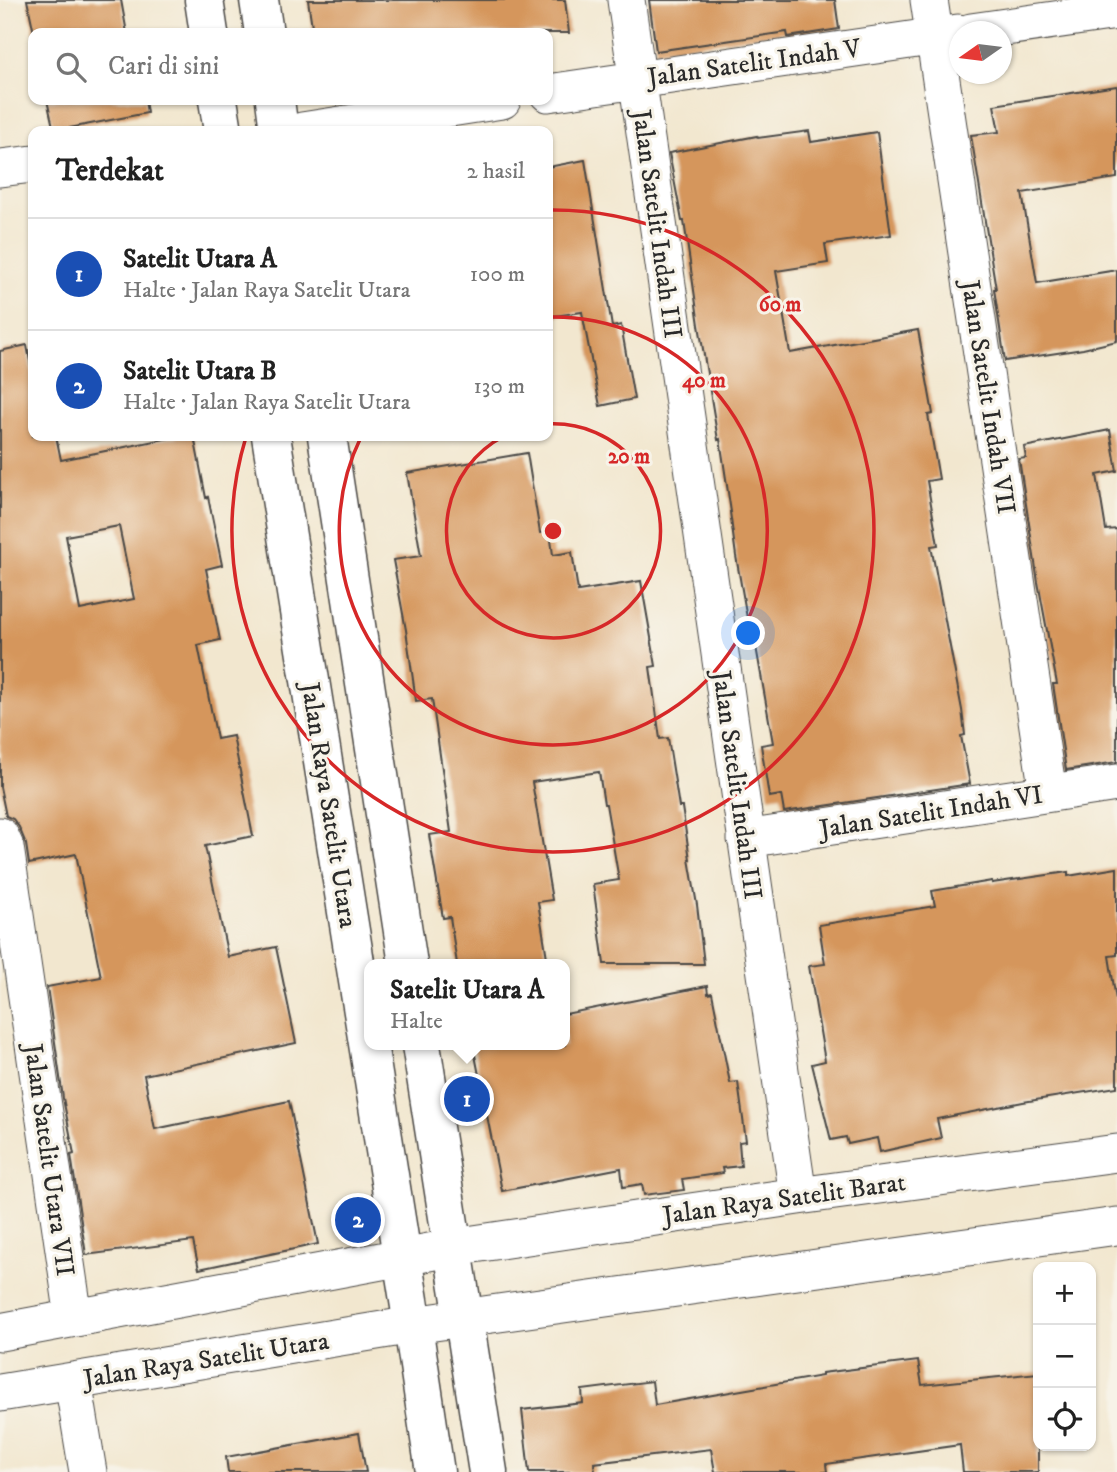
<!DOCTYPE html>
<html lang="id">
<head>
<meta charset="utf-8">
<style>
	:root { --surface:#fff; --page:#f6f6f6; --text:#222; --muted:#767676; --line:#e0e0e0; --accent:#b5179e }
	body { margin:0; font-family:"IM FELL DW Pica",serif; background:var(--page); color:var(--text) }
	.controls { position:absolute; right:21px; bottom:21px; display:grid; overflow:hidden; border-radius:14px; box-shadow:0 2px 5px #0004 }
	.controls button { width:63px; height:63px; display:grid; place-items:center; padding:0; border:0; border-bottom:2px solid var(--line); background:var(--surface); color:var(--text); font:35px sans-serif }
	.compass { position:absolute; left:949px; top:21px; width:63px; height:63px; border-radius:50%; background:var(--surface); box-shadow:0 2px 5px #0004; rotate:256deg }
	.you { position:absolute; left:749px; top:634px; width:24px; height:24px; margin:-18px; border:5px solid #fff; border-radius:50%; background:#1a73e8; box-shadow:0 0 0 10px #1a73e833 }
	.badge { display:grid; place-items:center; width:46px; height:46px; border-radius:50%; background:var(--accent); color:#fff; font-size:23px; font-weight:700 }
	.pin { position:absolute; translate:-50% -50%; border:4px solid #fff; box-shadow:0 2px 7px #0006 }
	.popup { position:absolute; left:364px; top:959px; width:206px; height:91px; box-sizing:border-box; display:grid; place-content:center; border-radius:14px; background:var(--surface); filter:drop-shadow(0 2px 5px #0005); font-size:23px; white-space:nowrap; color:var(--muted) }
	.popup b { font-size:26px; color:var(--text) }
	.popup::after { content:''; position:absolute; left:50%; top:100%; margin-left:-14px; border:14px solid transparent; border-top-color:var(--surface) }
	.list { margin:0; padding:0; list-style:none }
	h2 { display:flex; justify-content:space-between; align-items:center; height:91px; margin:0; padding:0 28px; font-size:30px }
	h2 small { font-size:23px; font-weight:400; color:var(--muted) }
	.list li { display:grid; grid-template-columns:46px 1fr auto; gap:21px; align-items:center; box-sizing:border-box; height:112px; padding:0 28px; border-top:2px solid var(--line) }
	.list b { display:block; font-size:26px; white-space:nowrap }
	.list p { margin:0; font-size:23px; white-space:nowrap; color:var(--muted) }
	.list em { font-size:23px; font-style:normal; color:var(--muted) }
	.icon { flex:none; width:38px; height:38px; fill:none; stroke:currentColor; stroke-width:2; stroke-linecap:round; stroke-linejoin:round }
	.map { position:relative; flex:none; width:1117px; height:1472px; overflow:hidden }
	.search { position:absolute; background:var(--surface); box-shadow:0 2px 5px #0004; left:28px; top:28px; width:525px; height:77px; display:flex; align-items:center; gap:18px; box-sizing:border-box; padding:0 24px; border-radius:14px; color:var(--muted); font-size:26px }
	.panel { position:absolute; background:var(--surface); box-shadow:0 2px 5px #0004; left:28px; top:126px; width:525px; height:315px; border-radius:14px }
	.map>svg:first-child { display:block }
</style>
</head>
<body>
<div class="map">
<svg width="1117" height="1472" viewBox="0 0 1117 1472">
	<rect width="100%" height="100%" fill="#f7f3e8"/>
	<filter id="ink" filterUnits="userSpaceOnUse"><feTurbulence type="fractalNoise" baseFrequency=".0143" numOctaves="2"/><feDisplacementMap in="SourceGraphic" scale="14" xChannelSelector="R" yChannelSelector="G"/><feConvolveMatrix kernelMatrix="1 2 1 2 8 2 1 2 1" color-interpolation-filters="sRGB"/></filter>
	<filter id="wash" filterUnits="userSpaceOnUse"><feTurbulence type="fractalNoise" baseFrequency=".00686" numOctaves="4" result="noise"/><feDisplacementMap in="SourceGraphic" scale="28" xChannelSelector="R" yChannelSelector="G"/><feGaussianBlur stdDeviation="1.57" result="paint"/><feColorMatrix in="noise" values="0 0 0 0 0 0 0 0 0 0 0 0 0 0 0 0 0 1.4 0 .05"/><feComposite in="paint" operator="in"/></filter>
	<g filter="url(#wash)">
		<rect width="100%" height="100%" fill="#f2e7cf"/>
		<g id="blocks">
			<!-- building -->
			<path fill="#d5965c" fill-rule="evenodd" d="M27 0H121L127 33H34Z
				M308 0H565L569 33H313Z
				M649 0H835L839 29 788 37 787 32 656 51Z
				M1117 86V178L1022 193 1037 283 1117 270V341L1083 349 1005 361 994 289H996L971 135 999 132 994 105Z
				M47 100H145L147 113 54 131Z
				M809 131 811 142 877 132 891 235 825 244 828 263 776 271 790 353 918 330 933 414 928 415 939 479 927 481 938 545 931 546 962 710 965 735 961 736 970 784 784 812 781 795 769 797 761 745 773 743 754 635H750L736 556 730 512H731L720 439 718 440 699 325 684 221H682L669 153 757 136 758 138Z
				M585 160 612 327 621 325 634 399 600 406 582 312 548 317V167Z
				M27 345 33 377V436H56L61 460 179 436H194L206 498 208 497 222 565 206 569 220 640 198 645 217 739 233 736 253 836 205 846 228 957 276 947 296 1043 144 1075 155 1129 289 1101 318 1244 199 1269 193 1241 86 1255 71 1155 74 1154 63 1098 47 987 101 977 76 854 29 864 26 844 19 827 13 819 6 816 0 787V351ZM119 526 134 599 80 610 66 536Z
				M1110 430 1117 471 1097 475 1106 530 1117 529V762L1066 770 1053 684H1057L1038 582 1019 459 1026 458 1024 447Z
				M527 453 540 533 550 532 553 555 572 552 578 591 641 581 656 666 650 667 660 739 668 738 679 807H682L690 859H689L697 905 704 964H604L593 884 619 880 606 804H604L599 772 532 782 552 900 538 902 548 964H457L450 917 443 918 429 835 451 832 432 699 416 701 406 630 393 560 421 556 407 473Z
				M1117 868V955L1109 956 1117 1006V1087L1023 1102 937 1119 941 1138 880 1152 877 1138 848 1144 846 1137 831 1140 812 1064 825 1061 809 966 825 964 819 925 935 906 932 891 992 881V883L1068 872V876Z
				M707 986 708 994 712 993 730 1083 738 1082 746 1141 739 1142 741 1166 722 1168 723 1173 682 1179 684 1190 644 1195 642 1184 623 1187 621 1168 502 1191 473 1045H565V1014Z
				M918 1361 922 1385 1038 1373V1472H963L960 1445 826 1464 827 1472H715L711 1449 594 1463 595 1472H529L522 1410 583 1403 582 1390 652 1381 655 1405 822 1376V1373Z
				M359 1433 366 1472H228L226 1457Z"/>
		</g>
	</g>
	<g filter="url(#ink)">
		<use href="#blocks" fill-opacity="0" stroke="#494744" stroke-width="2"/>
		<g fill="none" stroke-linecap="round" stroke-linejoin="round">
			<defs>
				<path id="street" d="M626 0 798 1196
					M929 0 1048 793
					M971 32 1117 11
					M548 93 958 33
					M302 131 502 100
					M0 168 33 164
					M0 836 5 847 74 1318
					M746 839 1117 783
					M0 1332 467 1245 798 1196 1117 1153
					M73 1381 88 1472
					M0 1393 413 1325 1117 1226"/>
				<path id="secondary" d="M204 0 209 33
					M259 0 264 33
					M218 100 223 131
					M275 100 279 131
					M271 436 412 1319 435 1472
					M327 436 408 964
					M421 1045 488 1472"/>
			</defs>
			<!-- street casing -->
			<use href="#street" stroke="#494744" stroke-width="39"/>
			<!-- secondary casing -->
			<use href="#secondary" stroke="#494744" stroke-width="41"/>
			<!-- street -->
			<use href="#street" stroke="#fff" stroke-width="37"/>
			<!-- secondary -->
			<use href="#secondary" stroke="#fff" stroke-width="38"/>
		</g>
	</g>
	<!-- distance rings -->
	<g fill="none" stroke="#d62828" stroke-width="3.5">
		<path d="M548 424A107 107 0 1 1 504 436"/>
		<path d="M549 317A214 214 0 1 1 361 437"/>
		<path d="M550 210A321 321 0 1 1 246 437"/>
	</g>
	<g text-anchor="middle" stroke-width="6" stroke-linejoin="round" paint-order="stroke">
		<!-- street labels -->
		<g font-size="26" fill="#2b2b2b" stroke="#f7f3e8">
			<text transform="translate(754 62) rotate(-8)" y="9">Jalan Satelit Indah V</text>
			<text transform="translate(658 224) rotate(82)" y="9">Jalan Satelit Indah III</text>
			<text transform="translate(989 397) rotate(81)" y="9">Jalan Satelit Indah VII</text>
			<text transform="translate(738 785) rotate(82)" y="9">Jalan Satelit Indah III</text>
			<text transform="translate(330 805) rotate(81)" y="9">Jalan Raya Satelit Utara</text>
			<text transform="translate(931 811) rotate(-9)" y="9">Jalan Satelit Indah VI</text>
			<text transform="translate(50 1160) rotate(82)" y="9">Jalan Satelit Utara VII</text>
			<text transform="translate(784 1198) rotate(-8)" y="9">Jalan Raya Satelit Barat</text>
			<text transform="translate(206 1359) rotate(-9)" y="9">Jalan Raya Satelit Utara</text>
		</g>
	</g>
	<circle cx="553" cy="531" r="10" fill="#d62828" stroke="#f7f3e8" stroke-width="3.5"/>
	<g font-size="21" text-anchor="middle" font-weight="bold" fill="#d62828" stroke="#f7f3e8" stroke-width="6" stroke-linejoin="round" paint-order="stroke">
		<text x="780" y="311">60 m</text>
		<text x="704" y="387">40 m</text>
		<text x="629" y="463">20 m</text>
	</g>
</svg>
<div class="controls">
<button>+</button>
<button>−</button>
<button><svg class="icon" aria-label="locate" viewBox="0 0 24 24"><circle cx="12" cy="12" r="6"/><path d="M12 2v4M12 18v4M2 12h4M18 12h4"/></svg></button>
</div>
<svg class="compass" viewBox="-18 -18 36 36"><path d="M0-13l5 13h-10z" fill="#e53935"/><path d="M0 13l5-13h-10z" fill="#767676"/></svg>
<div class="you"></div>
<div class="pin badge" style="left:467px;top:1099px;background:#1a4fb4">1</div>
<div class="popup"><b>Satelit Utara A</b>Halte</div>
<div class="pin badge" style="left:358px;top:1220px;background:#1a4fb4">2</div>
<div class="search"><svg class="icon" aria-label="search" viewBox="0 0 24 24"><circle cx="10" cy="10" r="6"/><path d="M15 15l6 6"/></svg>Cari di sini</div>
<section class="panel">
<h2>Terdekat<small>2 hasil</small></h2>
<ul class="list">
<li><span class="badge" style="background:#1a4fb4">1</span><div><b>Satelit Utara A</b><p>Halte · Jalan Raya Satelit Utara</p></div><em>100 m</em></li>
<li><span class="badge" style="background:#1a4fb4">2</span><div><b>Satelit Utara B</b><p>Halte · Jalan Raya Satelit Utara</p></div><em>130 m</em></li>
</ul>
</section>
</div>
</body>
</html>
